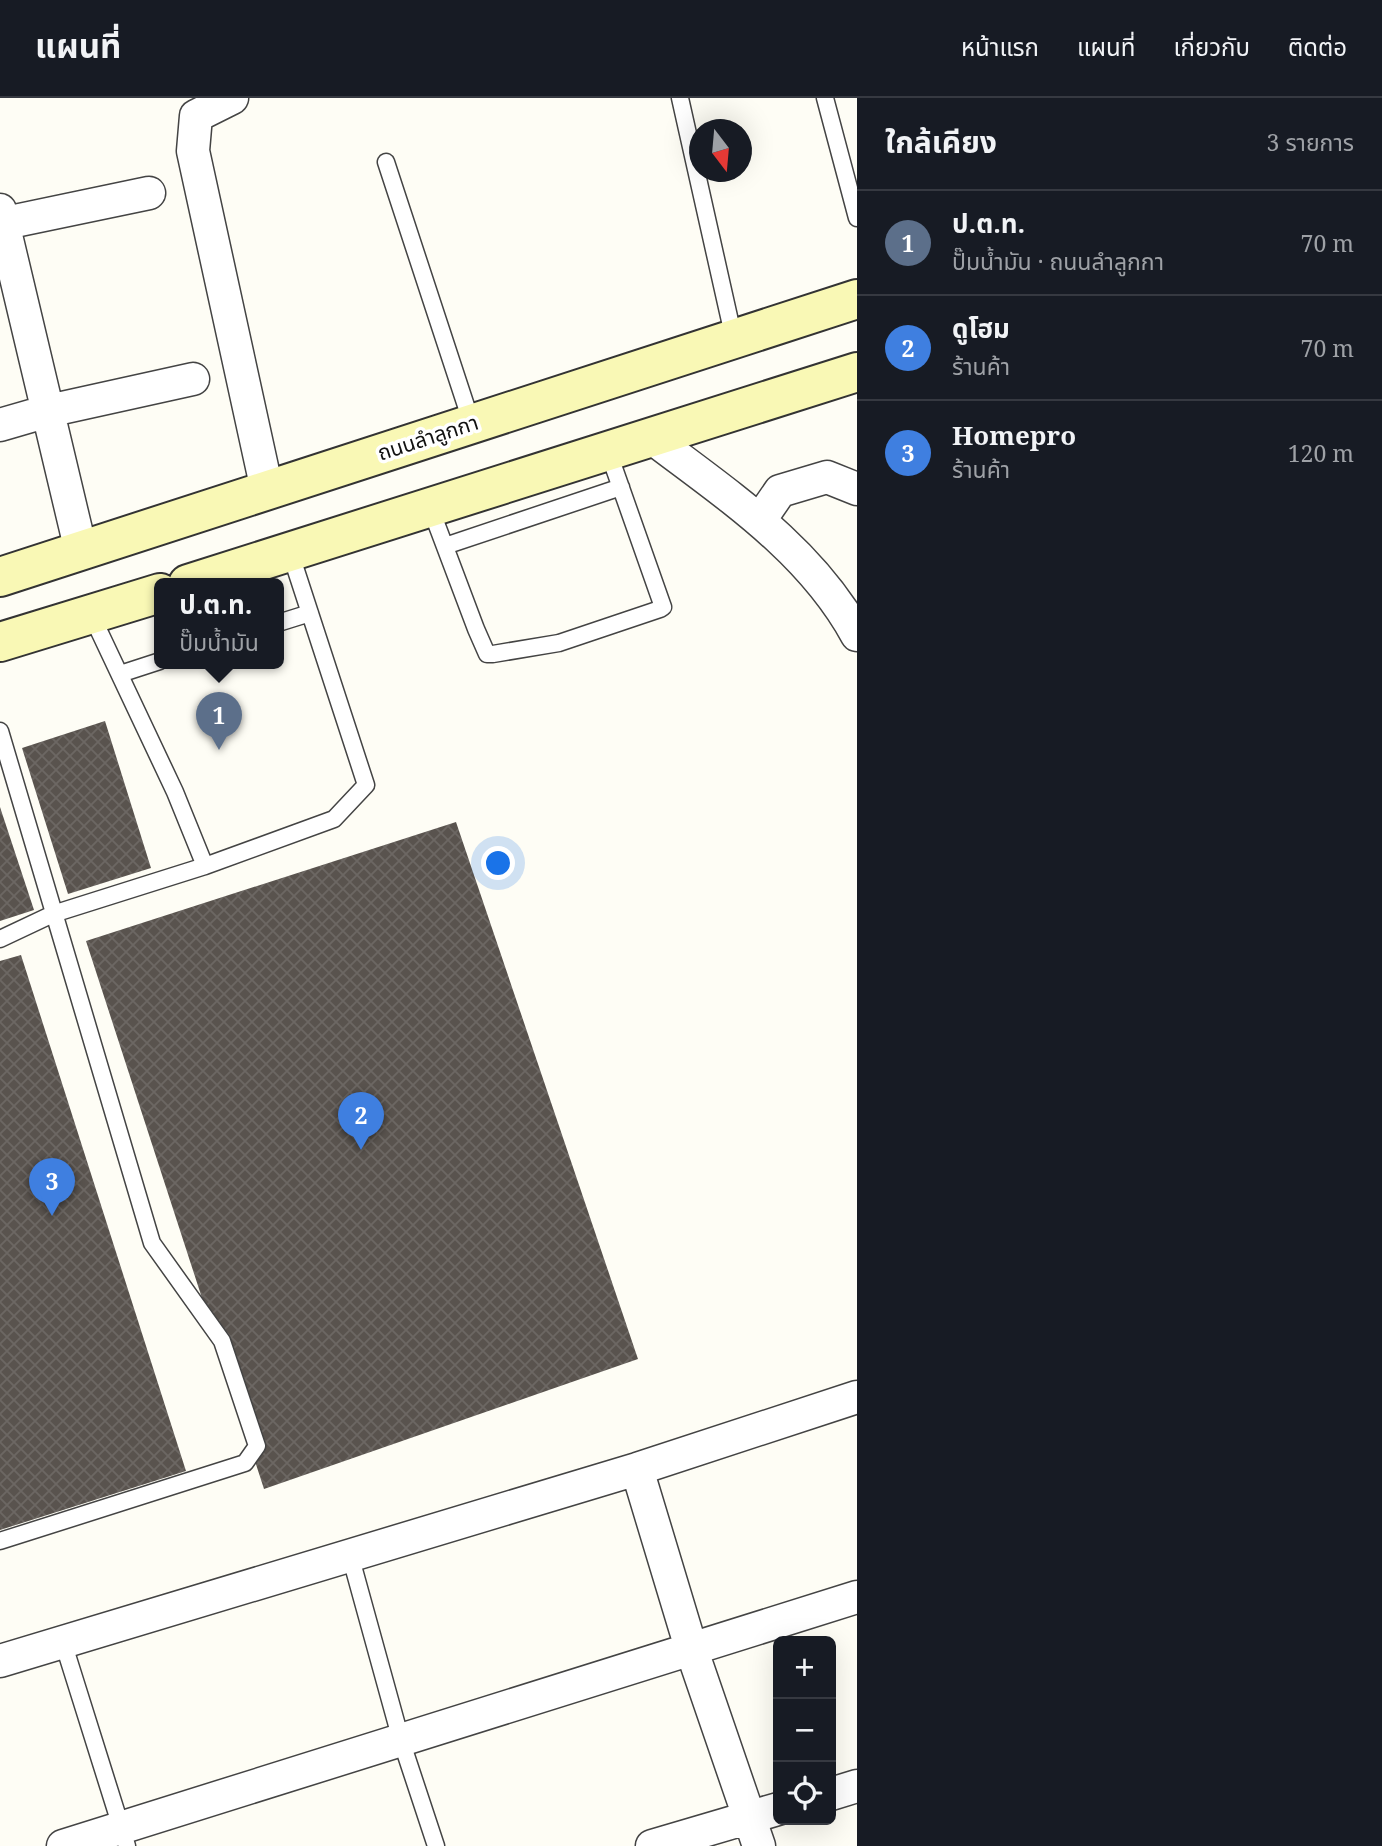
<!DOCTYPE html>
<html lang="th">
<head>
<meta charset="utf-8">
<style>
	:root { --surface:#171b24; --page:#20242c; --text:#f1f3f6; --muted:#9ea1a6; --line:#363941; --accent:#ea580c }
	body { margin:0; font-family:"Noto Serif","Noto Sans Thai",serif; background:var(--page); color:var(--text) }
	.controls { position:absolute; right:21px; bottom:21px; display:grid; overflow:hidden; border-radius:10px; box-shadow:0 7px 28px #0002 }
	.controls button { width:63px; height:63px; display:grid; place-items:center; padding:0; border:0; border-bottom:2px solid var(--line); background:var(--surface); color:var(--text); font:35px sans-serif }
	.compass { position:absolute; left:689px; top:21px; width:63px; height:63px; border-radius:50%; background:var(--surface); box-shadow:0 7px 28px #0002; rotate:164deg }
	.you { position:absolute; left:499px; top:766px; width:24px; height:24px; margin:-18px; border:5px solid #fff; border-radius:50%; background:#1a73e8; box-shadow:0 0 0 10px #1a73e833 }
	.badge { display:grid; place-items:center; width:46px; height:46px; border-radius:50%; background:var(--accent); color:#fff; font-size:23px; font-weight:700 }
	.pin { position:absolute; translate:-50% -58px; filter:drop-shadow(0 2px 4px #0008) }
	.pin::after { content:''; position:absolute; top:37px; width:24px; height:21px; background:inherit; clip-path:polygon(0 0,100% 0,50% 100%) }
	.popup { position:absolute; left:154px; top:480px; width:130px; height:91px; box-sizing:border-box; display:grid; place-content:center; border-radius:10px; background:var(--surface); filter:drop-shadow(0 2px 5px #0005); font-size:23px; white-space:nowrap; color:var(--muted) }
	.popup b { font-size:26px; color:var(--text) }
	.popup::after { content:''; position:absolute; left:50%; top:100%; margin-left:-14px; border:14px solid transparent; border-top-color:var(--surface) }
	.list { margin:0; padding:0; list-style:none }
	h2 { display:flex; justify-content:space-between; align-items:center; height:91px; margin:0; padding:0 28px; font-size:30px }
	h2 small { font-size:23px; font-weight:400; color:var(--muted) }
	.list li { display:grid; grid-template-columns:46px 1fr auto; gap:21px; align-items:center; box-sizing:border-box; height:105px; padding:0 28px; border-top:2px solid var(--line) }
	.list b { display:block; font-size:26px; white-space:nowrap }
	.list p { margin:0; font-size:23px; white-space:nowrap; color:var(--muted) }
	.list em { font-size:23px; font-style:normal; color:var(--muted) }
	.icon { flex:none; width:38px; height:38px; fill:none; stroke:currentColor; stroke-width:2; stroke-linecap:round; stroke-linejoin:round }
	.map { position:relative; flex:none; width:857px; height:1748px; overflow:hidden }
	header { display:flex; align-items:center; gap:42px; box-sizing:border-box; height:98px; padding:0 35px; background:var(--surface); border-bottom:2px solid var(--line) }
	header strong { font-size:33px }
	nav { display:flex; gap:38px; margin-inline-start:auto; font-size:24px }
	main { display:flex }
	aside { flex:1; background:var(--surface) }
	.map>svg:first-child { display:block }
</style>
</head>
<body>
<header>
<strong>แผนที่</strong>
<nav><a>หน้าแรก</a><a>แผนที่</a><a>เกี่ยวกับ</a><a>ติดต่อ</a></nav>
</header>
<main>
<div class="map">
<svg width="857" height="1748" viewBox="0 0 857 1748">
	<defs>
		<pattern id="building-cross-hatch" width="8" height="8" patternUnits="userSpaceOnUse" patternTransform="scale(1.75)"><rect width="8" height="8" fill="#59534e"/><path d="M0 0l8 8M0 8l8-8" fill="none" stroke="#6c6763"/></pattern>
	</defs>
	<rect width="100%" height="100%" fill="#fefdf5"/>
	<!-- building -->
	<path fill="url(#building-cross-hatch)" d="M105 623 151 770 68 796 22 650Z
		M0 709 34 812 0 823Z
		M456 724 638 1261 264 1391 86 843Z
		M21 857 186 1373 0 1432V863Z"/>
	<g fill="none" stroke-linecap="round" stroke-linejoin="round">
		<defs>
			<path id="lane" d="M680 0 734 241
				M825 0 857 120
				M386 64 472 326
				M430 409 476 531 487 556H493L559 545 660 511 663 509 608 353
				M445 448 621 389
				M91 516 175 694 205 768 334 721 366 687 290 454
				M278 525 310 515
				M120 576 160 563
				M0 633 152 1145 222 1243 257 1348 245 1365 0 1443
				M0 841 53 816 205 768
				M350 1457 401 1642 436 1748
				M63 1544 127 1748"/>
			<path id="street" d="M232 0 196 18 193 53 267 392
				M0 112 81 453
				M0 126 149 95
				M0 327 48 313 193 281
				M651 339C727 397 810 451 857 537
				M760 422 780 393 827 379 857 391
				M637 1371 691 1550 759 1748
				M0 1563 637 1371 857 1299
				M831 1696 857 1688
				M63 1748 857 1499
				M652 1748 778 1711"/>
			<path id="secondary" d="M0 479 857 201
				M188 486 857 274
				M0 544 160 495"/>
		</defs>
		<!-- lane casing -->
		<use href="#lane" stroke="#444" stroke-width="19"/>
		<!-- street casing -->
		<use href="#street" stroke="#444" stroke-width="35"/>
		<!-- secondary casing -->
		<use href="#secondary" stroke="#333" stroke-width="42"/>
		<!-- lane -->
		<use href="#lane" stroke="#fff" stroke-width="16"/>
		<!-- street -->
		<use href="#street" stroke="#fff" stroke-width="32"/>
		<!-- secondary -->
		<use href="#secondary" stroke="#f9f8b5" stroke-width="38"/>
	</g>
	<g text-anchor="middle" stroke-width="7" stroke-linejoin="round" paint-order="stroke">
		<!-- street labels -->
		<g font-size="21" fill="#111" stroke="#fff">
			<text transform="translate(428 340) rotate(-18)" y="7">ถนนลำลูกกา</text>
		</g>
	</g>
</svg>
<div class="controls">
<button>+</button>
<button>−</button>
<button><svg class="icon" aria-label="locate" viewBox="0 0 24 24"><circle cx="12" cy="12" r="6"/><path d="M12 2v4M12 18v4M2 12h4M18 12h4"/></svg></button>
</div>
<svg class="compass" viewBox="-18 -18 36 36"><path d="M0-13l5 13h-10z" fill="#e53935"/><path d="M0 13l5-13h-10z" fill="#9ea1a6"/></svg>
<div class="you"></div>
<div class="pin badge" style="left:219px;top:652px;background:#5c6f8a">1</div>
<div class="popup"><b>ป.ต.ท.</b>ปั๊มน้ำมัน</div>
<div class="pin badge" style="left:361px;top:1052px;background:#3f7fe0">2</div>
<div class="pin badge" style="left:52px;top:1118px;background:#3f7fe0">3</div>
</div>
<aside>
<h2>ใกล้เคียง<small>3 รายการ</small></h2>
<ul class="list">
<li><span class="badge" style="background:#5c6f8a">1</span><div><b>ป.ต.ท.</b><p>ปั๊มน้ำมัน · ถนนลำลูกกา</p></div><em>70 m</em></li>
<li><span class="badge" style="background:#3f7fe0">2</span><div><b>ดูโฮม</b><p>ร้านค้า</p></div><em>70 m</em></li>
<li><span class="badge" style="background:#3f7fe0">3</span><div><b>Homepro</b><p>ร้านค้า</p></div><em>120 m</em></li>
</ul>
</aside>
</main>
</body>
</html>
